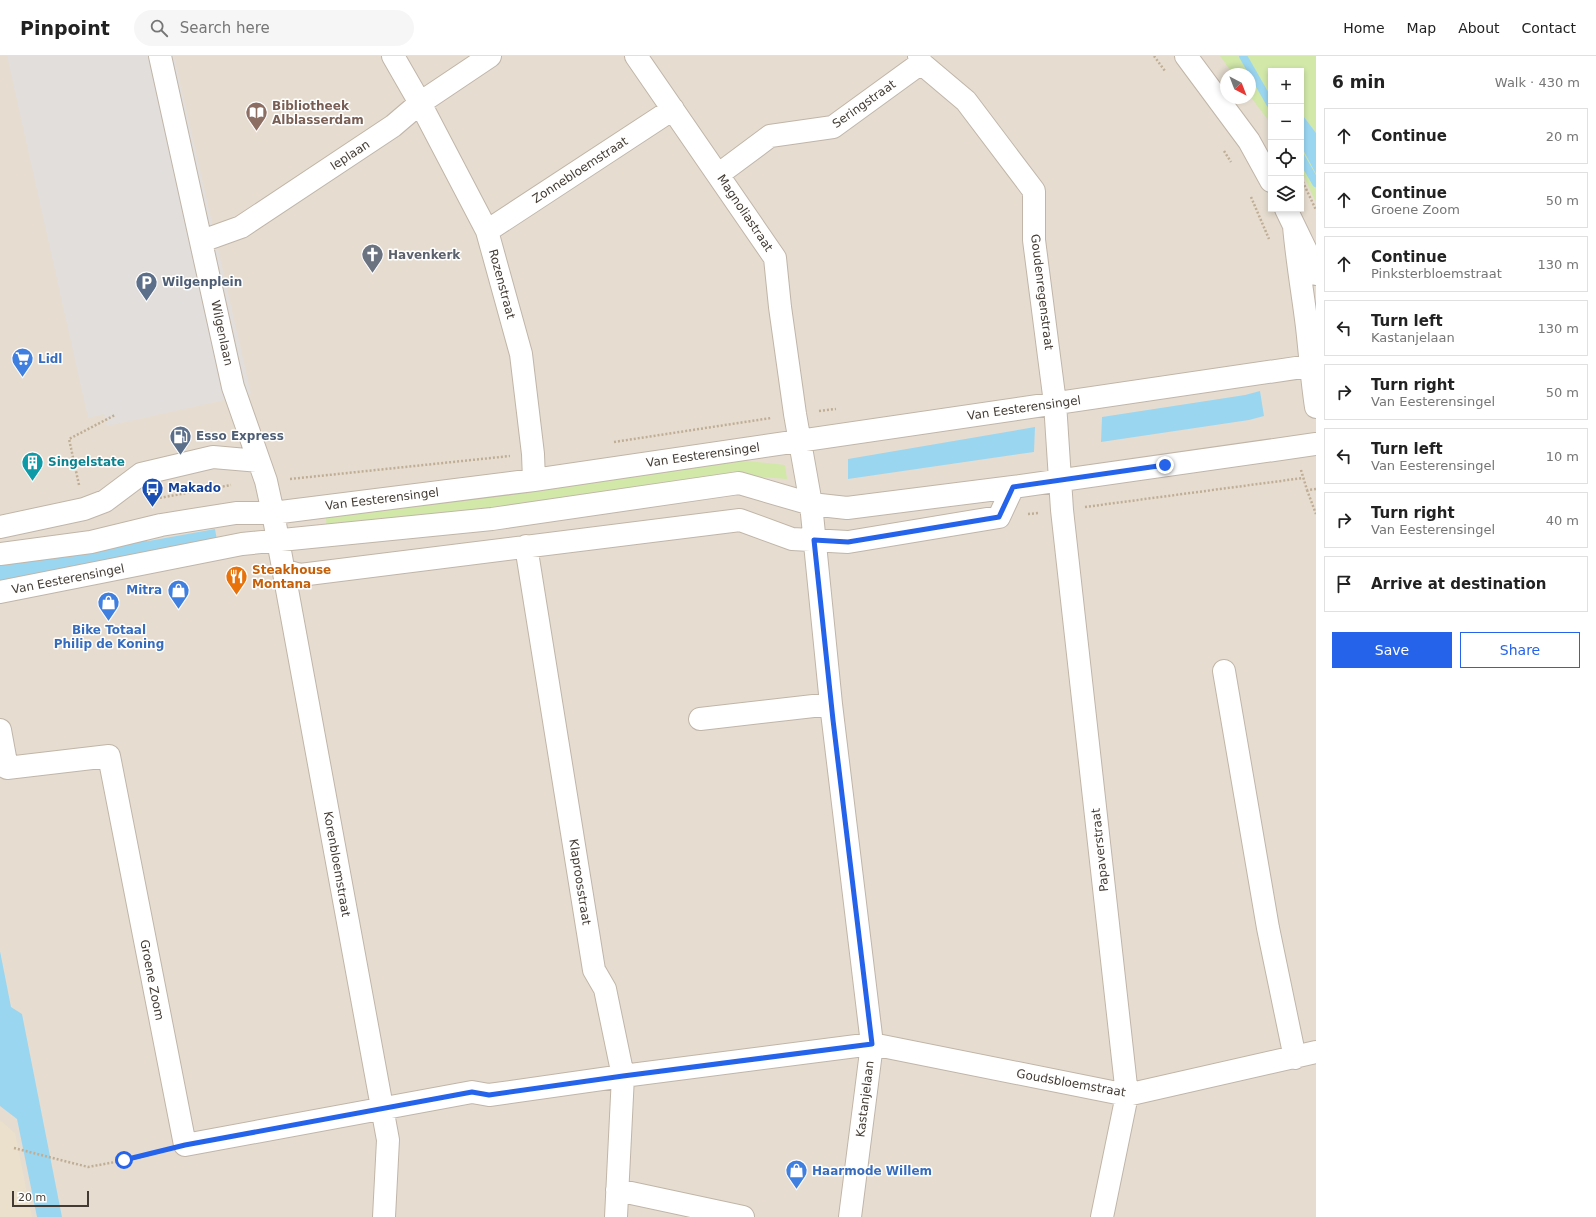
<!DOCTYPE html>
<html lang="en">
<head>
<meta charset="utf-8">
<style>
	:root { --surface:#fff; --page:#f6f6f6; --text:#222; --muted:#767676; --line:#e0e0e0; --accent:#2563eb }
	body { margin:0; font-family:"DejaVu Sans",sans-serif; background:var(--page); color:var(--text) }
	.controls { position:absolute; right:12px; top:12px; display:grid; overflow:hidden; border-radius:0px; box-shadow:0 2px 6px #0003 }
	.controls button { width:36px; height:36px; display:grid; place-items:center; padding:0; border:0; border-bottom:1px solid var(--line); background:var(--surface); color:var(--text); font:20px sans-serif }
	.compass { position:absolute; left:1220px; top:12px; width:36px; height:36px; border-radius:50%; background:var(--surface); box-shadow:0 2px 6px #0003; rotate:138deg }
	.scale { position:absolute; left:12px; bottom:10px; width:77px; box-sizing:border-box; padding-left:4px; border:2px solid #433b33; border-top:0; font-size:11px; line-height:14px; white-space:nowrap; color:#433b33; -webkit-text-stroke:3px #fff; paint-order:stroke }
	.stop { position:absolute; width:12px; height:12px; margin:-9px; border:3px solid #2563eb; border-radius:50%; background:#fff }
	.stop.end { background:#2563eb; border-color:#fff; box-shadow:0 1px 4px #0008 }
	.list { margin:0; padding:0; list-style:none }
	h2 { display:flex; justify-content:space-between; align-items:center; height:52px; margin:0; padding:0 16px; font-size:17px }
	h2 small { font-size:13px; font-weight:400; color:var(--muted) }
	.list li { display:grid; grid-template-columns:26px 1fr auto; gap:12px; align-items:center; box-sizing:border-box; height:56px; margin:0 8px 8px; padding:0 8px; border:1px solid var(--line); border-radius:0px }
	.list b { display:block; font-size:15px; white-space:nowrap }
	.list p { margin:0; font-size:13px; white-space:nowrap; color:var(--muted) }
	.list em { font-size:13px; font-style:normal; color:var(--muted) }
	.actions { display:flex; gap:8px; padding:12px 16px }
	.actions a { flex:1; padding:9px 0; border:1px solid var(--accent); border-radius:0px; text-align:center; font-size:14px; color:var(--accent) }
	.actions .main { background:var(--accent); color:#fff }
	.icon { flex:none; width:22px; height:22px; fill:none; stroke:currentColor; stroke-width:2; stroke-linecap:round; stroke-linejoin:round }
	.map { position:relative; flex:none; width:1316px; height:1161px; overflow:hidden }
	header { display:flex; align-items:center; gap:24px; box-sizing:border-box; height:56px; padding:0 20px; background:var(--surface); border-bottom:1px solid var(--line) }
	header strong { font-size:19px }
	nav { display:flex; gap:22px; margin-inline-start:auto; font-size:14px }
	.search { width:280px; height:36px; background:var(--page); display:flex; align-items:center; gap:10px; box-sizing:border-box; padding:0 14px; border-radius:22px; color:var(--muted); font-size:15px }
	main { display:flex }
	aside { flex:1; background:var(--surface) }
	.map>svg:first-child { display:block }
</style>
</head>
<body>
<header>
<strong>Pinpoint</strong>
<div class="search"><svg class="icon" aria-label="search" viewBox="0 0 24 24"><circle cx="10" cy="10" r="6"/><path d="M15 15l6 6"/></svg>Search here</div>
<nav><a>Home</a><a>Map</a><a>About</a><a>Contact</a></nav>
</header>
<main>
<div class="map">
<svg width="1316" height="1161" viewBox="0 0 1316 1161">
	<rect width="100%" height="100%" fill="#f2ece2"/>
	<!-- residential -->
	<path fill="#e6ddd0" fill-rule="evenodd" d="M0 0H1316V1161H0ZM1271 15H1301V153H1271ZM1226 18H1250V42H1226Z"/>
	<!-- education -->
	<path fill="#ebe0cb" d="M0 1064 15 1077 32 1161H0Z"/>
	<!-- green -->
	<path fill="#d1e8a9" d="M1220 0H1238L1242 5 1246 0H1316V77L1301 57V15H1271V34L1265 41 1271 49V68L1250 40V18H1233Z
		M1301 90 1316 118V147L1301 114Z
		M737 404 785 409 787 423 739 419 327 476 326 462Z"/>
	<!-- parking -->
	<path fill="#e2dedb" d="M7 0H174L251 338 107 370 104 358 88 362Z"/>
	<!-- water -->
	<path fill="#9bd6f1" d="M1301 57 1316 77V118L1301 90Z
		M1260 335 1264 360 1249 364 1101 386 1102 361 1245 339Z
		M1035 371 1034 396 848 423V403Z
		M215 473 217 484 100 505 99 494Z
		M68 499 70 510 0 524V512Z
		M0 895 11 951 22 958 62 1161H37L17 1063 0 1050Z"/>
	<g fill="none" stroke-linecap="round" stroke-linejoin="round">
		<!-- stream -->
		<path stroke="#9bd6f1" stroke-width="8" d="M1243 0 1271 49
			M1301 101 1316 127"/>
		<!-- canal -->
		<path stroke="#9bd6f1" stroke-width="27" d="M0 517 136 493"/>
		<defs>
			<path id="minor" d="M160 0 233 331 266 425 273 457 388 1084 384 1161
				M393 0 420 47 487 175 521 298 533 398 534 424
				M636 0 775 202 780 251 795 358 811 448 831 648 872 988 850 1161
				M919 0 921 7 966 45 1034 135V184L1055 347 1062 454 1127 1039 1102 1161
				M1186 0 1249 85 1271 125
				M719 118 770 80 833 71 921 7
				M1286 153 1314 211 1316 218
				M1294 170C1297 205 1303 238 1307 271 1310 298 1312 325 1316 351
				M487 175 673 53
				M202 185 241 171 393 70 420 47 490 0
				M0 471 84 453 105 445 141 418 213 401 259 405
				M526 490 594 914 605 933 623 1020 616 1161
				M0 498 91 486 161 469 236 457H273L534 424 1316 309
				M283 514 300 519 740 464 792 483 848 486 999 461 1013 431
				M0 536 242 488 492 463 739 427 811 448 847 452 1013 431 1316 388
				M1224 615 1268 872 1295 1002
				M700 663 831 648
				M0 674 7 712 109 700 185 1089 472 1036 489 1039 623 1020 872 988 1127 1039 1316 996
				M617 1134 743 1161"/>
		</defs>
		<!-- minor casing -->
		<use href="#minor" stroke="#c0b5a8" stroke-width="24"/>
		<!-- path -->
		<path stroke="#bfad95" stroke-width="2.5" stroke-dasharray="2 2" stroke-linecap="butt" d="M1154 0 1165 15
			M1224 95 1231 106
			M1301 122 1316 154
			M1251 141 1269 183
			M819 355 836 353
			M614 386 771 362
			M1301 414 1307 434 1316 433
			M290 423 510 400
			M79 429 69 383 115 359
			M1307 434 1316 458
			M148 444 231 429
			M1085 451 1303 422
			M1028 458 1039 457
			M14 1092 88 1111 137 1102 163 1095"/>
		<!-- minor -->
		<use href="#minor" stroke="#fff" stroke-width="22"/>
	</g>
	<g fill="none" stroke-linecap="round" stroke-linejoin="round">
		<!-- route -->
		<path stroke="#2563eb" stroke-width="5" d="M124 1104 185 1089 472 1036 489 1039 623 1020 872 988 833 664 814 484 848 486 999 461 1013 431 1165 409"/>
	</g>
	<!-- icons -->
	<defs>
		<symbol id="library-pin" viewBox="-11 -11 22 30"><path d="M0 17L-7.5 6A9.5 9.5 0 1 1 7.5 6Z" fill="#8d6e63" stroke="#fff"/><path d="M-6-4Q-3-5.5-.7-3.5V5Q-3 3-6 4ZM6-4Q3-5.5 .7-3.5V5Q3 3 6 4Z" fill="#fff"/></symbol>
		<symbol id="church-pin" viewBox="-11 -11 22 30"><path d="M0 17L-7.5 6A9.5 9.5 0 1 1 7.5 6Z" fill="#6b7280" stroke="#fff"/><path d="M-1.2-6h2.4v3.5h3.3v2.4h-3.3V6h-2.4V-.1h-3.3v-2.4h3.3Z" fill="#fff"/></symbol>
		<symbol id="parking-pin" viewBox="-11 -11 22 30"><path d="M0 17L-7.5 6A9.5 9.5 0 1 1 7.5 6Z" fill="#5c6f8a" stroke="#fff"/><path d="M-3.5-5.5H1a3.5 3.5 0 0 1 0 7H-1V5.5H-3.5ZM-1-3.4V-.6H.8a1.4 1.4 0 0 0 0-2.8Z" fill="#fff"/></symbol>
		<symbol id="supermarket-pin" viewBox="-11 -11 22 30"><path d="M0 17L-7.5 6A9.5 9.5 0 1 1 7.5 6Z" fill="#3f7fe0" stroke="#fff"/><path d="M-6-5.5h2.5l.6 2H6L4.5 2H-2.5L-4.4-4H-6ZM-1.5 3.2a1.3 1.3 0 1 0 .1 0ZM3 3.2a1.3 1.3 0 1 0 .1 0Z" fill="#fff"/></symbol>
		<symbol id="fuel-pin" viewBox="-11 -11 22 30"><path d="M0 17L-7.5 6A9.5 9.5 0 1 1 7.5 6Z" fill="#5c6f8a" stroke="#fff"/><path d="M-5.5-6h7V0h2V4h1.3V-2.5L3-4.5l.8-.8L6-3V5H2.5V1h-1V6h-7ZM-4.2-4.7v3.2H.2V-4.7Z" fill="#fff"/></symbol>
		<symbol id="building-pin" viewBox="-11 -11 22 30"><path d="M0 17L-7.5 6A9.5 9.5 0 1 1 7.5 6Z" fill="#0f9aa8" stroke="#fff"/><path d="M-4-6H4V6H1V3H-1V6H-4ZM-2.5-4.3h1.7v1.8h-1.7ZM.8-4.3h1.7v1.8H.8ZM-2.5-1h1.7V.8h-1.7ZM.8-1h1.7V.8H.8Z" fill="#fff"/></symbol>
		<symbol id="bus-pin" viewBox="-11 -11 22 30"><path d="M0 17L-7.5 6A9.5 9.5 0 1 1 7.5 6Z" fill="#1a4fb4" stroke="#fff"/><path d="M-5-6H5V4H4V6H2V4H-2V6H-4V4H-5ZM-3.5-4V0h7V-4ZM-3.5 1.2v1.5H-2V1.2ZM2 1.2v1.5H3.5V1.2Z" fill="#fff"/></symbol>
		<symbol id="restaurant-pin" viewBox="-11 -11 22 30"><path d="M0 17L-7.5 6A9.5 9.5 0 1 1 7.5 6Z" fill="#e8710a" stroke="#fff"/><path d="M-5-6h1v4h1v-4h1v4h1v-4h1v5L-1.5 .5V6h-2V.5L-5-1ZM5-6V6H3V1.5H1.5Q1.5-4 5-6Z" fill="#fff"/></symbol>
		<symbol id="shop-pin" viewBox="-11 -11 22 30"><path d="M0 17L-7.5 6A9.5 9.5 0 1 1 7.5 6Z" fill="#3f7fe0" stroke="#fff"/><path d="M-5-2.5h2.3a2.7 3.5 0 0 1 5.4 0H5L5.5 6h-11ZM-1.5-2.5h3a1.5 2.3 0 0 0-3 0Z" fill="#fff"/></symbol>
	</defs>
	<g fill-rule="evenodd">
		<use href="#library-pin" x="244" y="44" width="25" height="34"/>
		<use href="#church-pin" x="360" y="186" width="25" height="34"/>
		<use href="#parking-pin" x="134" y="214" width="25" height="34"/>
		<use href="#supermarket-pin" x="10" y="290" width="25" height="34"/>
		<use href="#fuel-pin" x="168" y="368" width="25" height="34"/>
		<use href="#building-pin" x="20" y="394" width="25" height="34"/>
		<use href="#bus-pin" x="140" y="420" width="25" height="34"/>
		<use href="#restaurant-pin" x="224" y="508" width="25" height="34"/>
		<use href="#shop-pin" x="166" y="522" width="25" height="34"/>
		<use href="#shop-pin" x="96" y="534" width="25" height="34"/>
		<use href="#shop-pin" x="784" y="1102" width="25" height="34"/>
	</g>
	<g text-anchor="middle" stroke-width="3" stroke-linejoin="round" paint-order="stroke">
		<!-- street labels -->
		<g font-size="12" fill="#433b33" stroke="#fff">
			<text transform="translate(864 48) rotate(-35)" y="4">Seringstraat</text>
			<text transform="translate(350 99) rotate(-33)" y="4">Ieplaan</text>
			<text transform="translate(580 114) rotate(-33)" y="4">Zonnebloemstraat</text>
			<text transform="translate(745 157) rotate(56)" y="4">Magnoliastraat</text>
			<text transform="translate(502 228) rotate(75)" y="4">Rozenstraat</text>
			<text transform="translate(1042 236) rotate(83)" y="4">Goudenregenstraat</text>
			<text transform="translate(222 277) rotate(78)" y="4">Wilgenlaan</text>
			<text transform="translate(1024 352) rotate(-8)" y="4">Van Eesterensingel</text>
			<text transform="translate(703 399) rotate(-8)" y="4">Van Eesterensingel</text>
			<text transform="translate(382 443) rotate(-7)" y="4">Van Eesterensingel</text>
			<text transform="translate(68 523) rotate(-11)" y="4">Van Eesterensingel</text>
			<text transform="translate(1100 794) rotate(-96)" y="4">Papaverstraat</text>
			<text transform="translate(337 808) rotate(80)" y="4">Korenbloemstraat</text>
			<text transform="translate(580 826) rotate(81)" y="4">Klaproosstraat</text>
			<text transform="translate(152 924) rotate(79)" y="4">Groene Zoom</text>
			<text transform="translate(1071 1027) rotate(10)" y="4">Goudsbloemstraat</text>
			<text transform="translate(865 1043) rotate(-83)" y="4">Kastanjelaan</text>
		</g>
		<!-- education labels -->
		<g font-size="12" font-weight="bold" fill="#785e54" stroke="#fff" text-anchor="start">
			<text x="272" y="54">Bibliotheek<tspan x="272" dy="14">Alblasserdam</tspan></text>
		</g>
		<!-- worship labels -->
		<g font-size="12" font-weight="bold" fill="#5b616d" stroke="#fff" text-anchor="start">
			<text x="388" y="203">Havenkerk</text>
		</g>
		<!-- service labels -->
		<g font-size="12" font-weight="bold" fill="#4e5e75" stroke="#fff" text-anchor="start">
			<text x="162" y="230">Wilgenplein</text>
			<text x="196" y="384">Esso Express</text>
		</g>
		<!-- shop labels -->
		<g font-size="12" font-weight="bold" fill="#366cbe" stroke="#fff" text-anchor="start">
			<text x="38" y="307">Lidl</text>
			<text x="162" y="538" text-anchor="end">Mitra</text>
			<text x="109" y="578" text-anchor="middle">Bike Totaal<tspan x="109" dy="14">Philip de Koning</tspan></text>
			<text x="812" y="1119">Haarmode Willem</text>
		</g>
		<!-- culture labels -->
		<g font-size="12" font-weight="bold" fill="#0d838f" stroke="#fff" text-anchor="start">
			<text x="48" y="410">Singelstate</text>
		</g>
		<!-- transit labels -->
		<g font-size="12" font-weight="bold" fill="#164399" stroke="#fff" text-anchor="start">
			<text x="168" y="436">Makado</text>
		</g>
		<!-- food labels -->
		<g font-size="12" font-weight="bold" fill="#c56008" stroke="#fff" text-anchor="start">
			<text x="252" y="518">Steakhouse<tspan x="252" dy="14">Montana</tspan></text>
		</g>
	</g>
</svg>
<div class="controls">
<button>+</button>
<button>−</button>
<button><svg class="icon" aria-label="locate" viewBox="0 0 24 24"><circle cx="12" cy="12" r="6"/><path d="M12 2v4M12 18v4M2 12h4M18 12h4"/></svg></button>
<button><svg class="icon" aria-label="layers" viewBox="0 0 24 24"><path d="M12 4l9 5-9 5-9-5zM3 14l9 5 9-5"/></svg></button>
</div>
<svg class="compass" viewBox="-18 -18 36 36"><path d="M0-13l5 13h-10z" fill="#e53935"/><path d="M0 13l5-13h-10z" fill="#767676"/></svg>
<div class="scale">20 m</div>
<div class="stop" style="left:124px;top:1104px"></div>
<div class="stop end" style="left:1165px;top:409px"></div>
</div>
<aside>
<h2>6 min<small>Walk · 430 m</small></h2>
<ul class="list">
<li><svg class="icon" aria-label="ahead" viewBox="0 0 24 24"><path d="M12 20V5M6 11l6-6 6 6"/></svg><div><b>Continue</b></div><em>20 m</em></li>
<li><svg class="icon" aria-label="ahead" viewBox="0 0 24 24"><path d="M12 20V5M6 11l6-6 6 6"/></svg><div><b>Continue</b><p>Groene Zoom</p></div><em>50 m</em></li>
<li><svg class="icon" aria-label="ahead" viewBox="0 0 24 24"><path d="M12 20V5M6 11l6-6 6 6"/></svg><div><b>Continue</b><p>Pinksterbloemstraat</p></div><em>130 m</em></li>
<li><svg class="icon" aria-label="left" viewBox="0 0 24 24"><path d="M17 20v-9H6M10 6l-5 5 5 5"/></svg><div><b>Turn left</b><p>Kastanjelaan</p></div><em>130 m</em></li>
<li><svg class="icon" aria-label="right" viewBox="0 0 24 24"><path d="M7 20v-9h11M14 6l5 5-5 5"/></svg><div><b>Turn right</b><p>Van Eesterensingel</p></div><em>50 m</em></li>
<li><svg class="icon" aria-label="left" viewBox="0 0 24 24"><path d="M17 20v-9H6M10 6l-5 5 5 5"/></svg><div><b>Turn left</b><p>Van Eesterensingel</p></div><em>10 m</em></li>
<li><svg class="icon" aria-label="right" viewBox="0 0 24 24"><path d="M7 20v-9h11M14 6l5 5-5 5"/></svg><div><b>Turn right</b><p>Van Eesterensingel</p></div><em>40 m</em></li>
<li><svg class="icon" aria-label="arrive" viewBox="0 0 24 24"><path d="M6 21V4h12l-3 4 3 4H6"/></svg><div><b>Arrive at destination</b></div></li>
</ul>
<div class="actions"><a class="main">Save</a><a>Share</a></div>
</aside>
</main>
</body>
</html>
